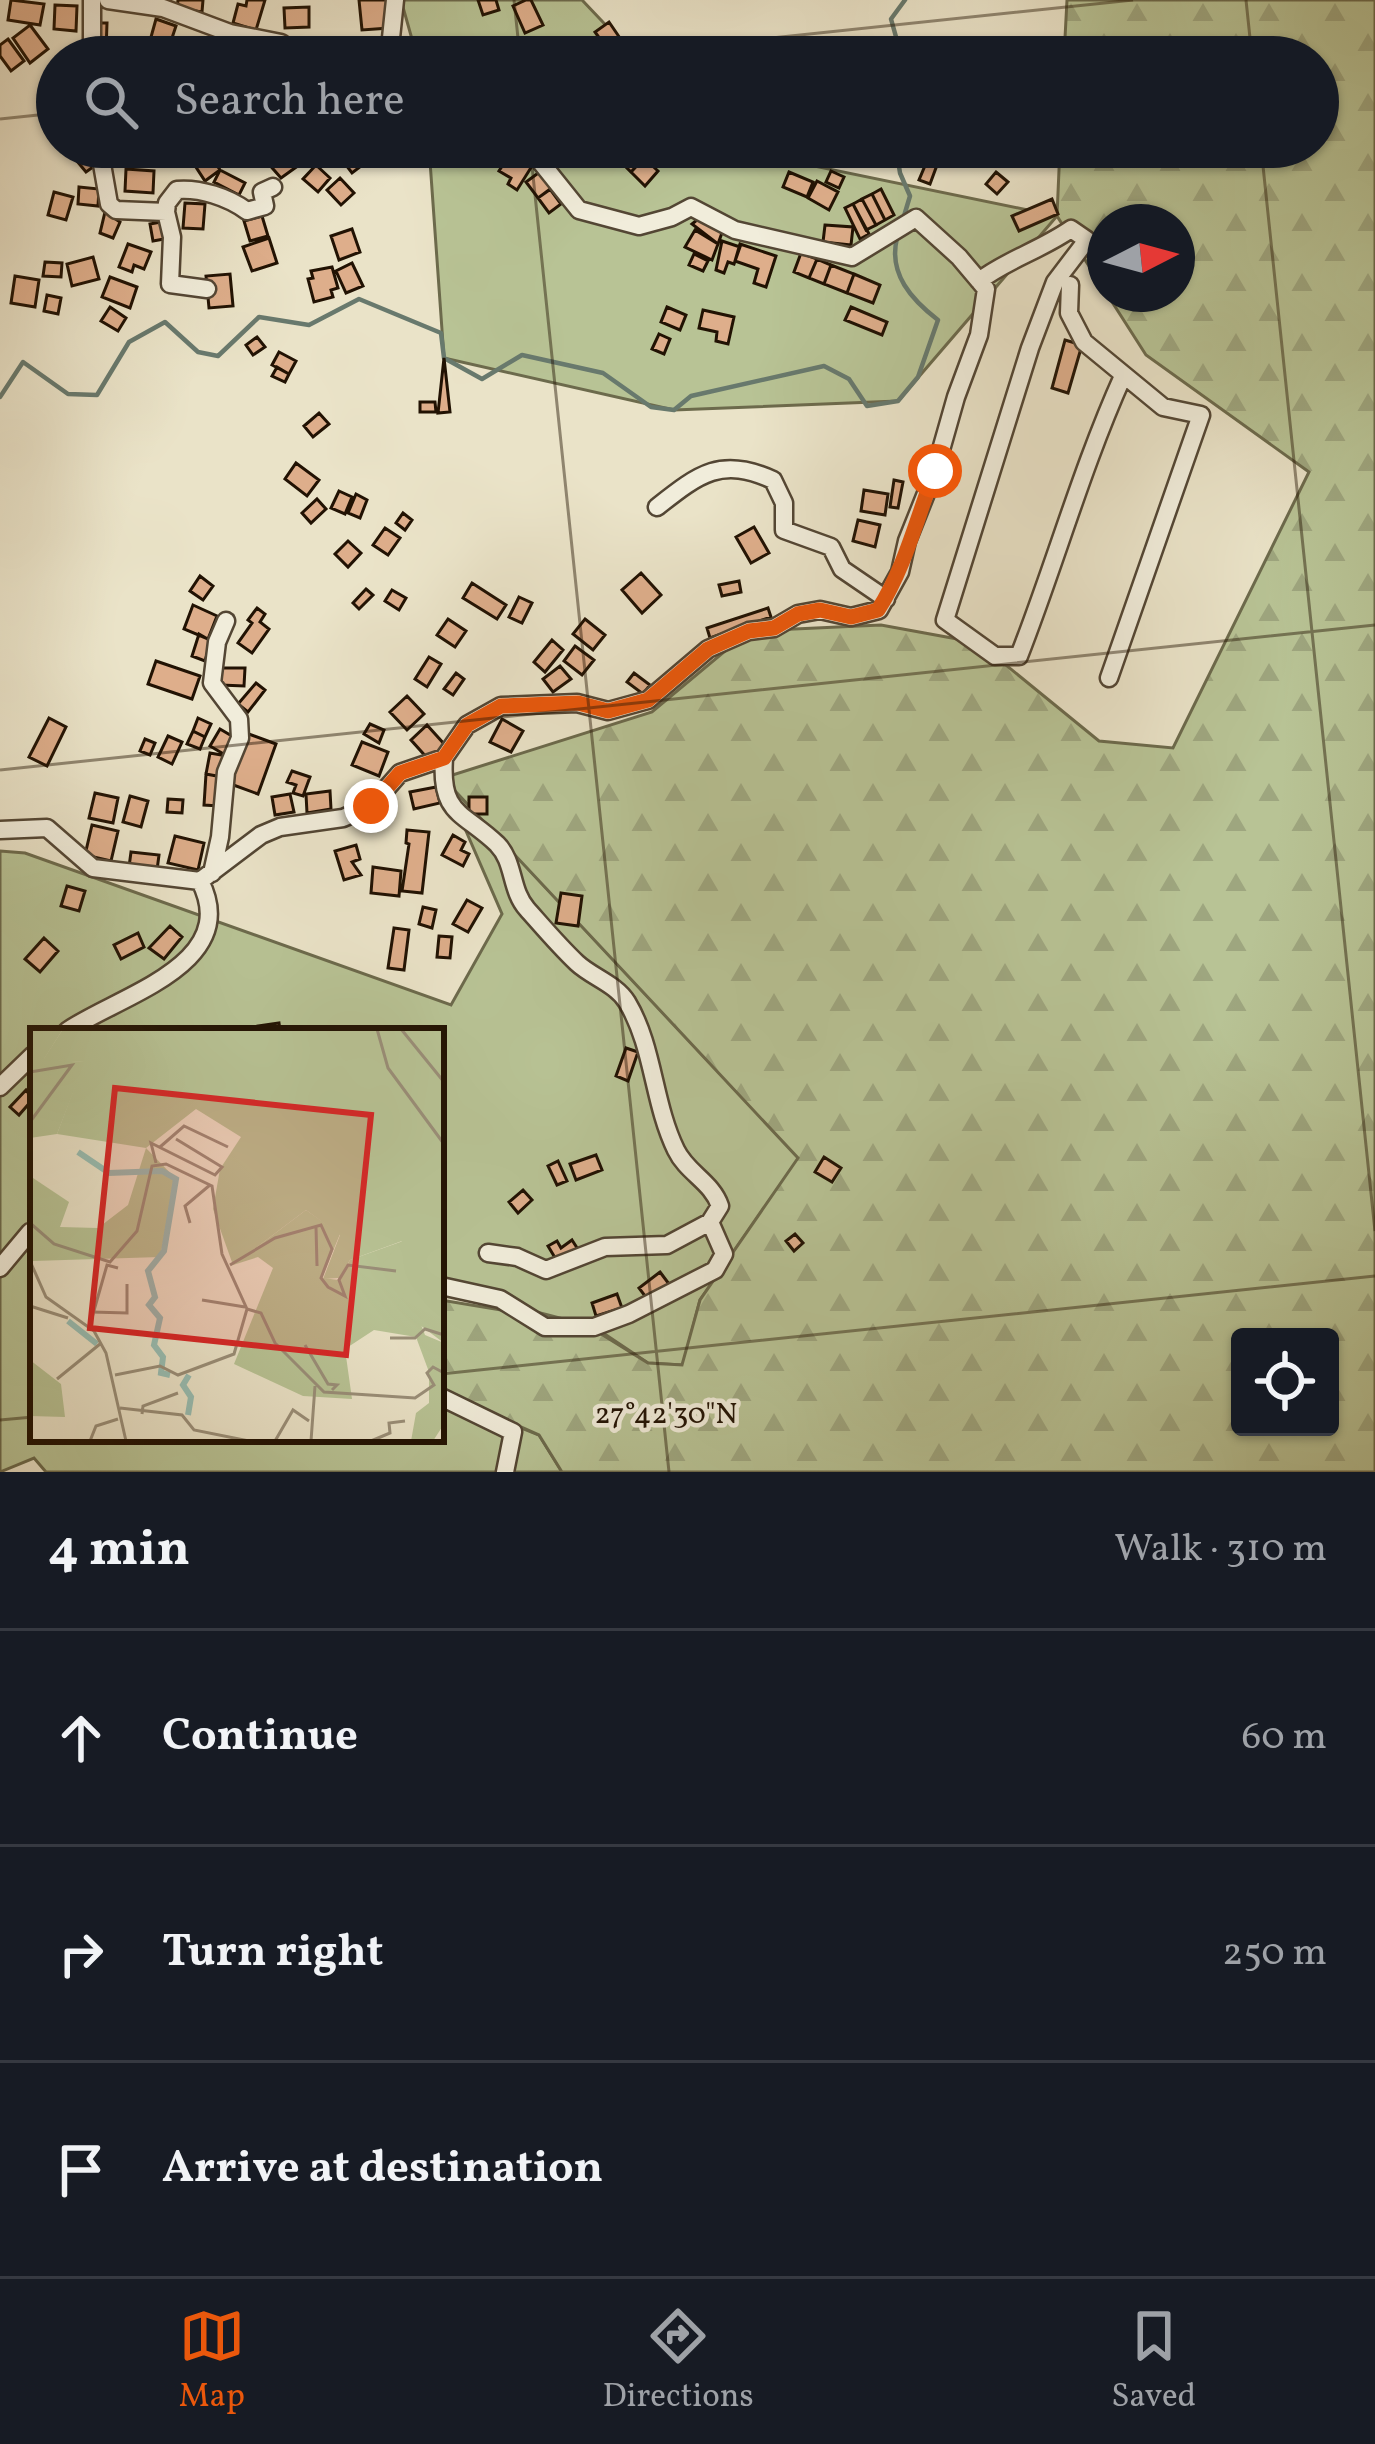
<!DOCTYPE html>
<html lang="en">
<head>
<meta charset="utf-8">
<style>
	:root { --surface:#171b24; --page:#242831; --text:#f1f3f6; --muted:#9ea1a6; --line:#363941; --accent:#ea580c }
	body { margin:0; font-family:Vollkorn,serif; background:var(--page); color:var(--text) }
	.controls { position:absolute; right:36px; bottom:36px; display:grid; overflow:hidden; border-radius:12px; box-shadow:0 3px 9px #0004 }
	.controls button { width:108px; height:108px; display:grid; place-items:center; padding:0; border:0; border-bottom:3px solid var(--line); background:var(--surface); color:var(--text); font:60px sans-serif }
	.compass { position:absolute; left:1087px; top:204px; width:108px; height:108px; border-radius:50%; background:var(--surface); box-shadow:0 3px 9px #0004; rotate:84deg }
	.stop { position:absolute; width:36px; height:36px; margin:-27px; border:9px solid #ea580c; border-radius:50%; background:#fff }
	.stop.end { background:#ea580c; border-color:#fff; box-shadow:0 3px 12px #0008 }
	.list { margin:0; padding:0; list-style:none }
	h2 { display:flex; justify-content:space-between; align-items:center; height:156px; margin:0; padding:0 48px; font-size:51px }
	h2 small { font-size:39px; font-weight:400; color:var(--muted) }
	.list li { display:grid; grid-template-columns:78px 1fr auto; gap:36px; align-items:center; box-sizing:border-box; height:216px; padding:0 48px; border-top:3px solid var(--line) }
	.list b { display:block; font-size:45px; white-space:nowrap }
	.list em { font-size:39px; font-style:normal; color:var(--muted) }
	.icon { flex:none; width:66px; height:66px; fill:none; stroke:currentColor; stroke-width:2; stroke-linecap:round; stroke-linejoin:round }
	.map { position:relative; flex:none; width:1375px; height:1472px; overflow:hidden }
	.search { position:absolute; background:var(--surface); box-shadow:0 3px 9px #0004; left:36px; right:36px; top:36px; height:132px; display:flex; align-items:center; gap:30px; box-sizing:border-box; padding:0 42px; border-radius:66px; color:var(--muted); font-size:45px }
	.sheet { height:804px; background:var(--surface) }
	nav { display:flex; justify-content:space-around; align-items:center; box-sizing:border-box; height:168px; border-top:3px solid var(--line); background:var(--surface); font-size:33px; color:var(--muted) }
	nav a { display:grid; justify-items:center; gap:6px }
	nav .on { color:var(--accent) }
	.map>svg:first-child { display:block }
</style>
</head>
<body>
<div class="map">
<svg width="1375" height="1472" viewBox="0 0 1375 1472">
	<defs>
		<pattern id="forest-firs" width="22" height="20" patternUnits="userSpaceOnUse" patternTransform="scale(3)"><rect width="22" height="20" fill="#b8c395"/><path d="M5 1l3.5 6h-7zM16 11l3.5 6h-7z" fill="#9ea67f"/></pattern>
	</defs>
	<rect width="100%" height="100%" fill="#eae3c8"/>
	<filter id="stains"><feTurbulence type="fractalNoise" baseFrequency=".00167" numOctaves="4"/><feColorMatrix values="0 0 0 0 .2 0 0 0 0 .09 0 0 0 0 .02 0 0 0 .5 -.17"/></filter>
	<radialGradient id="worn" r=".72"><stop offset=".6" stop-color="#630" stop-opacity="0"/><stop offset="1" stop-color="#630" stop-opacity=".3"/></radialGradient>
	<!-- grass -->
	<path fill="#b8c395" stroke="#6c6a4c" stroke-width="3" d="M401 0H582L636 57H417Z
		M429 147H722L1057 216 898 401 674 410 444 358Z
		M443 778 799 1158 700 1300 683 1365 648 1363 594 1327 441 1287V1031H33V1439H441V1396L539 1435 562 1472H46L34 1458 0 1472V851L25 853 451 1005 502 914Z"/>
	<!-- forest -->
	<path fill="url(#forest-firs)" stroke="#6c6a4c" stroke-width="3" fill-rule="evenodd" d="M1067 0H1375V1472H562L539 1435 441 1391V1300L585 1324 648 1363 682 1365 700 1300 798 1158 443 778 652 712 749 631 881 625 979 643 1099 741 1173 748 1309 472 1146 355 1107 294H1177V222H1105V291L1057 216 1060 147H1318V57H1064ZM1240 1337H1330V1427H1240Z"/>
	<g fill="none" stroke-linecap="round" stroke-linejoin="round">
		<!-- stream -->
		<path stroke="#68796d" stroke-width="4.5" d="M895 57 898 44 891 19 905 0
			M896 147 900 173 910 196 904 216
			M0 397 23 362 68 394 97 395 129 342 165 322 198 352 218 356 259 317 309 325 359 299 441 333 444 358 482 379 522 355 603 373 651 407 674 410 691 396 824 366 849 379 867 406 898 401 918 377 938 320C912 300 888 274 897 238"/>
	</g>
	<!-- building -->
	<path fill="#deae8b" stroke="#211203" stroke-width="3" d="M11 0 44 4 40 25 8 20Z
		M178 0H203L202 12 177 8Z
		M247 0H265L256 30 233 23 238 4 246 6Z
		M359 0H387L389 28 362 30Z
		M478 0H496L499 10 483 15Z
		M526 0H531L543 25 525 33 513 6Z
		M55 5 77 6 76 31 54 29Z
		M309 7V27L285 28 284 8Z
		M156 19 176 26 170 44 151 37Z
		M609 22 626 47 613 57 595 32Z
		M96 23H107L106 51H95Z
		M30 25 48 49 30 63 13 38Z
		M123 38 137 42 132 57H117Z
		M8 39 24 61 11 71 0 56V45Z
		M157 41 167 45 162 57H150Z
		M70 147H94L100 162 86 172 67 149Z
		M319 147H334L345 154 337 166 316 152Z
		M490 147H504L511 152 503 165 486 154Z
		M622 147H638L646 156 631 172 614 155Z
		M288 148 299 165 281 178 267 162Z
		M360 149 369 160 352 173 343 161Z
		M511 152 532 166 517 190 508 184 511 178 499 171Z
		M209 153 220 170 205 181 194 164Z
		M644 158 658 171 645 186 631 172Z
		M927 161 937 165 930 184 919 180Z
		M316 165 330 178 318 192 303 179Z
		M126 169 154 171 153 193 125 191Z
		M220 170 245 183 239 195 214 182Z
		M541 171 552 188 538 198 526 182Z
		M831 171 844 177 839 188 826 182Z
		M789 172 813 182 807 197 783 187Z
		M996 172 1008 182 997 194 986 184Z
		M340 178 354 193 341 205 327 190Z
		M817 181 838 192 829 210 808 198Z
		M79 187 99 189 98 206 78 204Z
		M550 189 561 204 549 213 538 198Z
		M881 189 894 215 885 220 872 194Z
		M54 192 73 197 66 220 48 215Z
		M872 194 885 220 876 225 862 199Z
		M862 199 876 225 866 230 853 204Z
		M1052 199 1058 214 1019 231 1012 216Z
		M185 203 205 204 203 229 183 228Z
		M853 204 869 234 860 239 845 208Z
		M105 212 120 222 113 238 100 233Z
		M703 215 724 227 718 244 692 224Z
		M262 216 268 236 250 241 244 221Z
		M161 222 164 239 153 241 150 224Z
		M825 225 853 227 851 245 823 242Z
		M352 229 360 252 339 260 331 236Z
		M695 230 718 244 712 260 685 247Z
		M269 238 277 263 252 271 243 247Z
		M722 241 740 247 734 264 728 262 724 273 716 270Z
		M128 244 151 252 144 269 134 265 132 272 119 267Z
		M740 244 776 256 766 287 754 283 758 269 735 261Z
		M801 253 817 259 809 278 794 272Z
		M694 254 708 261 703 271 689 265Z
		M93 257 99 279 72 286 67 264Z
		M817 259 831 265 824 284 809 278Z
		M45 262 62 263 61 277 43 276Z
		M352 263 363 286 346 293 336 271Z
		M831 265 854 274 847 293 824 284Z
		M332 267 338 288 331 290 333 297 314 302 308 279 313 278 311 271Z
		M230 274 233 306 209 308 206 276Z
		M854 274 880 285 873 303 847 293Z
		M15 276 39 280 35 307 11 303Z
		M110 277 137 287 130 308 102 297Z
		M47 295 61 298 58 314 44 311Z
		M110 307 126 318 118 331 101 321Z
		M667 307 686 315 680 330 661 322Z
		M851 307 887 322 882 335 845 320Z
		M703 310 734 317 728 344 716 341 717 332 699 328Z
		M659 334 670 339 664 354 652 349Z
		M257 337 265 347 253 355 246 345Z
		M1065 340 1082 345 1068 393 1052 388Z
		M279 352 296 361 289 374 272 365Z
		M444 358 450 412 438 413Z
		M277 367 289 374 285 382 272 376Z
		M420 402H435L436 412H420Z
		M319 413 329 424 313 437 304 426Z
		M296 463 319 480 307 496 285 479Z
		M894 480 903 482 898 508 890 507Z
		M864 490 888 494 885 515 861 511Z
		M339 491 352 497 345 514 331 508Z
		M356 494 367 500 360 518 348 513Z
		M317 499 326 509 311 523 302 513Z
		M403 513 412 520 405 530 396 523Z
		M858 520 880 525 875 547 853 541Z
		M754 527 769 553 751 563 736 537Z
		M385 528 400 538 388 555 373 545Z
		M348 541 361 553 348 567 335 554Z
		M641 573 661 595 642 613 622 590Z
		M200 576 213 586 203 600 190 591Z
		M739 581 741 592 722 596 719 585Z
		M472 583 506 605 497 619 463 598Z
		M366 589 373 595 359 609 353 603Z
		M392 590 406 598 399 610 385 601Z
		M519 597 532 603 522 623 509 617Z
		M193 605 217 616 208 639 184 629Z
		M257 608 265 614 260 622 269 629 252 653 238 643 252 623 248 620Z
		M768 608 771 617 710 638 707 628Z
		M448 619 466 631 455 647 437 635Z
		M585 619 605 635 593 650 573 634Z
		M199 634 211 641 205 661 192 656Z
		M552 640 563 650 545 672 534 662Z
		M575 646 594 660 582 675 564 661Z
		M429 657 441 664 427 687 415 679Z
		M156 661 200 676 192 699 148 684Z
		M560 666 571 679 553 692 543 679Z
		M221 668H245L244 686 221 685Z
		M456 673 464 679 453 695 444 689Z
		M634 673 650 685 643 694 627 682Z
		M256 683 265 690 248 712 238 704Z
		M407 696 424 714 407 730 390 712Z
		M49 718 66 727 47 766 29 757Z
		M198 718 211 724 205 737 193 731Z
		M502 719 523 731 511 752 490 742Z
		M370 724 384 730 379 743 364 734Z
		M427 725 445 745 429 760 411 740Z
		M220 729 237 739 227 756 210 746Z
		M193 731 205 737 200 749 187 744Z
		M246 733 276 744 258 794 228 783Z
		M168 736 182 742 172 764 158 757Z
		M145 739 155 743 150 755 140 751Z
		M362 742 388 752 379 776 352 765Z
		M210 753 227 756 222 777 206 774Z
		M292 771 310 777 303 796 293 793 296 785 287 782Z
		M206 774 222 777 219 806 204 805Z
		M436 787 440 803 414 809 410 792Z
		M330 791 331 809 307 813 306 794Z
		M95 793 118 798 113 823 89 818Z
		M290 794 294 812 275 815 272 797Z
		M130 796 148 801 141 827 123 822Z
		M469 797H487V814H469Z
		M168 799 183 800 182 813 167 812Z
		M92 825 118 831 111 861 85 855Z
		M407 830 429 832 422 893 402 891 409 844 406 843Z
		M453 835 465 842 461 850 469 854 463 866 442 855Z
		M175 836 204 843 198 870 168 863Z
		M356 845 360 859 352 862 361 875 344 880 335 851Z
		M131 852 159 855 157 870 129 867Z
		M373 867 401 871 399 896 371 893Z
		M67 886 85 891 79 911 61 906Z
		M561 893 582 896 578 926 556 923Z
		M467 900 482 908 468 932 453 924Z
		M423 907 436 910 432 928 419 924Z
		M170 926 182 937 164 959 149 948Z
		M394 928 409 930 404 970 388 968Z
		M138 933 144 947 121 959 114 945Z
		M439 936 452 937 450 958 437 957Z
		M44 938 58 951 40 972 25 959Z
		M279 1023 280 1031H259L258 1026Z
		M626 1048 638 1052 628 1081 616 1076Z
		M26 1090 33 1099 19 1115 10 1107Z
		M596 1155 602 1170 576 1180 570 1164Z
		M824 1157 841 1168 832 1182 815 1172Z
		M558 1161 567 1181 557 1185 548 1166Z
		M523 1190 532 1200 518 1213 509 1202Z
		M795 1234 803 1243 794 1251 786 1241Z
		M572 1240 581 1254 560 1266 548 1246 557 1241 561 1248Z
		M660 1272 669 1284 648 1300 639 1288Z
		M617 1294 622 1308 596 1316 592 1303Z"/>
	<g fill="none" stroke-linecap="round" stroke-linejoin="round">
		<defs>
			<path id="minor" d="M92 0V57
				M108 0 163 8 230 33 281 43 295 53 313 57
				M389 57 395 0
				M99 147 109 204 116 210 166 212 167 203 177 190C200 188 228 197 247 211L265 206 262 192 273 187
				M166 212 172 237 170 284 207 289
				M979 281C1008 259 1039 251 1071 229L1087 240 1055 282 1030 348 945 620 995 656H1019C1055 564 1082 467 1123 376
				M1070 285 1069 313 1084 342 1163 407 1201 415 1109 678
				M657 507C699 474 721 456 773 480L784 503V530L831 547 842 569 886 599
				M0 830 47 828 93 868 200 881 261 835 280 827 343 818 371 806 400 773 444 758 467 725 501 706 577 703 608 711 648 700 708 649 749 631 774 628 798 614 820 610 851 617 879 610 900 572 907 541 935 471 956 397 979 335 986 289 959 257 916 218 852 257 735 230 691 207 672 217 639 226 579 210 539 160 515 147
				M212 873 220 837 226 772 240 738 239 719 212 683 217 642 226 621
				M67 1031C117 996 243 965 200 881
				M0 1087 33 1055
				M488 1253 517 1257 546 1270 605 1247 667 1245 710 1222
				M0 1268 30 1232
				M441 1286 500 1299 545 1327H594L629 1314 715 1270 724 1254 710 1222 720 1206C712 1182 687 1173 676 1150 653 1103 654 1047 627 1002 616 984 592 977 577 963 559 946 543 927 527 909 510 890 515 862 497 844 462 811 440 815 444 758
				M441 1397 513 1432 505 1472"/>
		</defs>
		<!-- minor casing -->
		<use href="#minor" stroke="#534634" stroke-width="21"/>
		<!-- minor -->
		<use href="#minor" stroke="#f1eddb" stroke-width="16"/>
	</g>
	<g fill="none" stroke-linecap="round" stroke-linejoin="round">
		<!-- route -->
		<path stroke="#ea580c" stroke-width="15" d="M371 806 400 773 444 758 467 725 501 706 578 703 608 711 648 700 708 649 749 631 774 628 798 614 820 610 851 617 878 610C905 568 917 517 935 471"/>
	</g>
	<!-- ticks -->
	<path fill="none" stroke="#211203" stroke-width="3" stroke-opacity="0.45" d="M514 0 520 57M1246 0 1252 57M590 57 1133 0M0 119 57 113M530 147 669 1472M1261 147 1375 1231M0 770 1375 625M441 1374 1375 1276M0 1420 33 1417"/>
	<!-- overview -->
	<g transform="translate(30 1028)">
		<rect width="414" height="414" fill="#eae3c8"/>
		<path d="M0 1H33L14 31 55 34 27 106 0 110ZM116 120 146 151 130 229 3 233 0 148 39 174 30 199 68 200 98 177ZM276 182 310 206 292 250 309 252 320 232 373 213 364 225 395 307 414 315V396L403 413H381L386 385 399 375V344L386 309 344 302 315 321 322 371 273 368 204 336 243 240 228 229 203 237ZM0 332 31 356 35 389 0 388Z" fill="#b8c395"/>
		<path d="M33 1H414V315L367 280 376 258 353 235 372 213 320 232 309 250 293 251 310 207 276 182 203 237 183 181 190 141 211 109 166 81 116 120 27 106 54 34 13 32Z" fill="#b8c395"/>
		<path fill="none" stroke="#98beb3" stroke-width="6" d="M48 124 79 145 132 143 146 151 134 223 118 243 125 269 119 277 130 290 124 317 133 329 131 345 140 347M38 293 67 316M158 387 161 369 153 357 159 347"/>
		<path fill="none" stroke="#9a8f79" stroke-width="3" d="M347 1 358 40 414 116M371 1 414 54M0 44 42 37 0 94M130 119 154 98 198 119M126 135 121 115 185 147 192 139 146 111M0 195 24 216 80 234 107 203 122 138 136 136 182 158 192 226 217 281 204 326 148 347 130 338 85 347M160 195 155 178 180 157M286 199 287 238M0 233 16 269 64 303 76 325 96 413M200 237 245 210 291 197 302 221 291 250 298 259 315 268 309 252 318 237 366 243M172 272 215 279M0 278 38 290M217 281 231 285 245 315 294 364 385 370 404 357 397 345 403 339 414 345M61 284 97 285V256M59 300 77 237 88 240M360 310H385L395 301 414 307M275 317 298 356 307 357 302 362M27 351 70 316M90 380 152 387 164 402 219 413M112 386 113 378 148 365M60 413 66 398 88 391M245 413 263 382 279 393M281 413 285 358M341 413 360 405 359 395 375 393"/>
		<path fill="#d62828" fill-opacity="0.15" stroke="#d62828" stroke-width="6" d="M85 60 341 87 316 327 60 300Z"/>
		<rect width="414" height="414" fill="none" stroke="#211203" stroke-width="6"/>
	</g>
	<g font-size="30" text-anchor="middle" fill="#211203" stroke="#f1eddb" stroke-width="9" stroke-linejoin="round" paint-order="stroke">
		<text x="666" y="1423">27°42'30"N</text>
	</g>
	<rect width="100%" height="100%" filter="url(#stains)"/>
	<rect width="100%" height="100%" fill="url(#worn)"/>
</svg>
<div class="controls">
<button><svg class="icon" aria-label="locate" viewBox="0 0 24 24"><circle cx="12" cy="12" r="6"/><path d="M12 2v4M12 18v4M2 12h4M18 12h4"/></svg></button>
</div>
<svg class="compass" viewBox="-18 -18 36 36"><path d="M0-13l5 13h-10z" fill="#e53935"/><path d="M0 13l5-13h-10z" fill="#9ea1a6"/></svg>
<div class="stop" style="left:935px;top:471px"></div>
<div class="stop end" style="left:371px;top:806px"></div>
<div class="search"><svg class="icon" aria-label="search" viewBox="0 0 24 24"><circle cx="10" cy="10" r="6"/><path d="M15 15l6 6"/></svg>Search here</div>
</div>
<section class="sheet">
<h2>4 min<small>Walk · 310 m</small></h2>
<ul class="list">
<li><svg class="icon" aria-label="ahead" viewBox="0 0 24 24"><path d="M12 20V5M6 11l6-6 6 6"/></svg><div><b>Continue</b></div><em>60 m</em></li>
<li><svg class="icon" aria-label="right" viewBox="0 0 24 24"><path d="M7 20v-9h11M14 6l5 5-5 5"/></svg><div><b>Turn right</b></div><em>250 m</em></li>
<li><svg class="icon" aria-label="arrive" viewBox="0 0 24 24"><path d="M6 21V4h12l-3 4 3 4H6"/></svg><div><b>Arrive at destination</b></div></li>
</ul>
</section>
<nav>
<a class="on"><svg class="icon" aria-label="map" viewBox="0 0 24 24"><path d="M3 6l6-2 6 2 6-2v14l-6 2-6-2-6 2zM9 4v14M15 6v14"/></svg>Map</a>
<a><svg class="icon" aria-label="directions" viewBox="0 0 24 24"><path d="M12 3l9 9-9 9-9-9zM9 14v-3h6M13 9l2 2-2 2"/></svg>Directions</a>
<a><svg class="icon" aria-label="saved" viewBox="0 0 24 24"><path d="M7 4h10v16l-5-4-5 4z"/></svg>Saved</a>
</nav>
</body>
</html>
